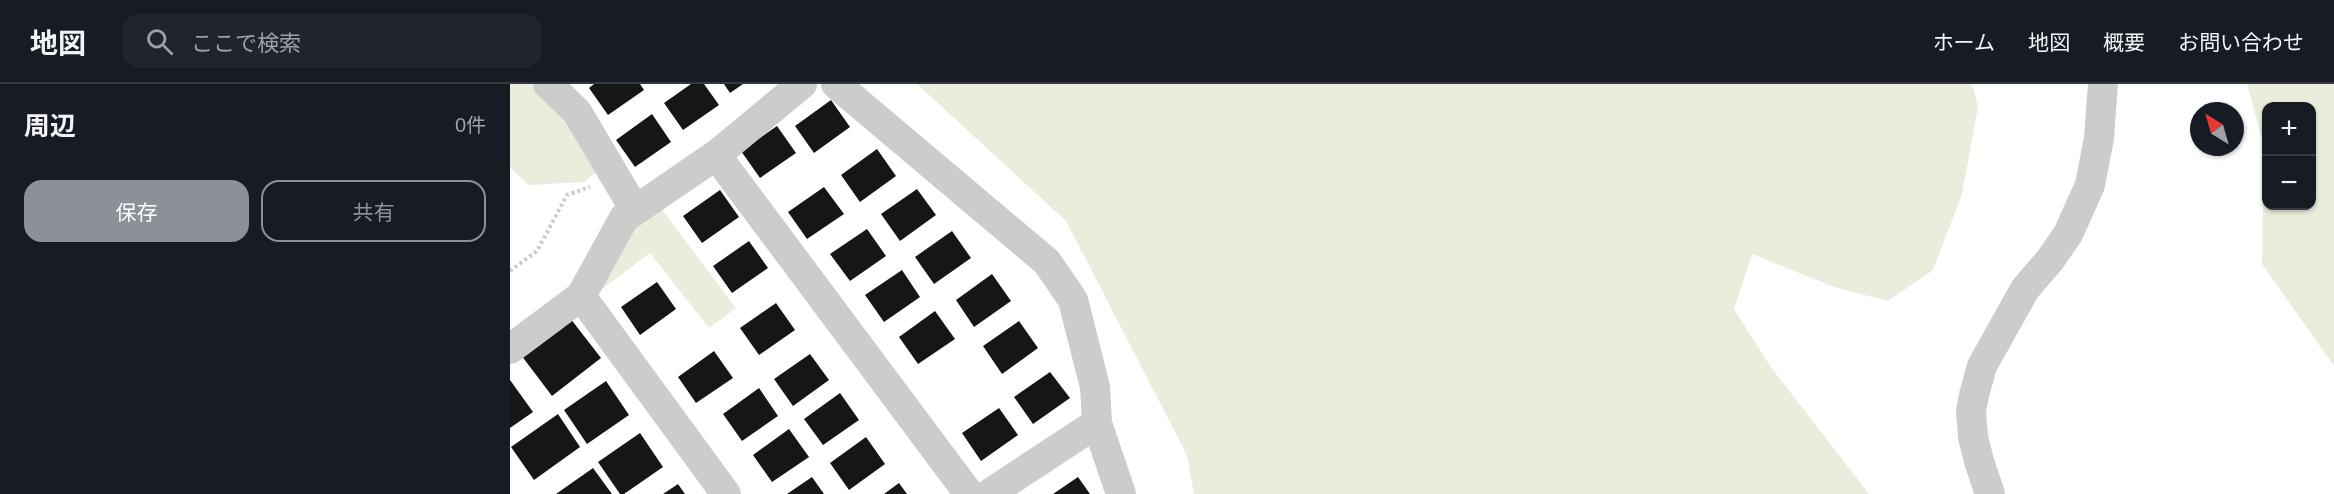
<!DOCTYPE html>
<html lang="ja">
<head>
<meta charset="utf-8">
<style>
	:root { --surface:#171b24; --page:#20242c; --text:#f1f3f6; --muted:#9ea1a6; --line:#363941; --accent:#8c9099 }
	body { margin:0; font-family:Arial,"Noto Sans JP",sans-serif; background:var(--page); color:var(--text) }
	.controls { position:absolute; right:18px; top:18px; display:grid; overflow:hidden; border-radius:12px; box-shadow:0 2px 4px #0004 }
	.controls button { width:54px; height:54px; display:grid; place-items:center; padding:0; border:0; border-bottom:2px solid var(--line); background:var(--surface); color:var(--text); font:30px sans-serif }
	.compass { position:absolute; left:1680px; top:18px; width:54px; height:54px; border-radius:50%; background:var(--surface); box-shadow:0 2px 4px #0004; rotate:323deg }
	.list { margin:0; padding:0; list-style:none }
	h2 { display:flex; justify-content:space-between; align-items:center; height:78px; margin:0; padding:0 24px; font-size:26px }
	h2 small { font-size:20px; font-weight:400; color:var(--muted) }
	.actions { display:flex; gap:12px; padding:18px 24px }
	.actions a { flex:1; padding:14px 0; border:2px solid var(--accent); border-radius:18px; text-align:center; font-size:21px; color:var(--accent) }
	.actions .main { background:var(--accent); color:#fff }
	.icon { flex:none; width:33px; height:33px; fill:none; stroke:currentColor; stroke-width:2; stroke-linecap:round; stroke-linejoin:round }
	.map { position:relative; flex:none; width:1824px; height:410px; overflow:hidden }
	header { display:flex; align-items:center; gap:36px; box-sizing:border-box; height:84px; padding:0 30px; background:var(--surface); border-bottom:2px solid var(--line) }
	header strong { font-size:28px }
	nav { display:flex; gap:33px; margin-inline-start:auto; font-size:21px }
	.search { width:420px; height:54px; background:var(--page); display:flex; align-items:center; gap:15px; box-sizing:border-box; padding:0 21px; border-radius:18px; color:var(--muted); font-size:22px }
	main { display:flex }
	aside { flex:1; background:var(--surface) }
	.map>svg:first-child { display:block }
</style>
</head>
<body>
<header>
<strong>地図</strong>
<div class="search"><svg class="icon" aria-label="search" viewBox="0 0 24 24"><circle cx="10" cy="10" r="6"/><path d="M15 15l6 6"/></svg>ここで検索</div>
<nav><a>ホーム</a><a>地図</a><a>概要</a><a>お問い合わせ</a></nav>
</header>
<main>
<aside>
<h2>周辺<small>0件</small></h2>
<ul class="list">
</ul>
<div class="actions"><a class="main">保存</a><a>共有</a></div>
</aside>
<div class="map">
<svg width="1824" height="410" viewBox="0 0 1824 410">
	<rect width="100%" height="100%" fill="#fff"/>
	<!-- green -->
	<path fill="#e8eddc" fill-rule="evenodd" d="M0 0H21L63 37 88 87 74 98 19 101 0 84Z
		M407 0H1462L1468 23 1452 110 1423 186 1378 217 1324 203 1242 170 1224 225 1260 282 1359 410H684L677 371 556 137Z
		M1737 0H1824V282L1752 180 1754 62ZM1802 22V122H1756V22Z
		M147 119 226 224 199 244 140 169 84 211 117 139Z"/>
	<!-- building -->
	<path fill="#161616" d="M84 0H130L134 6 98 31 79 4Z
		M181 0H194L209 21 173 46 154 19Z
		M214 0H233L220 9Z
		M321 16 340 43 304 69 285 42Z
		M142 30 161 58 125 83 106 56Z
		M267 42 286 69 250 94 231 67Z
		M367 65 386 92 350 118 331 91Z
		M314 103 334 130 297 155 278 128Z
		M407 105 426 131 390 157 371 130Z
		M210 106 229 133 192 159 173 132Z
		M357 145 376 172 340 197 320 170Z
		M442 147 461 174 424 200 405 173Z
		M239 157 258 184 222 209 203 182Z
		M392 186 410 213 374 238 355 211Z
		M482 190 501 217 464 243 446 216Z
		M147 198 166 225 130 251 111 223Z
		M266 219 285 246 249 271 230 244Z
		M425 227 445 255 408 280 389 253Z
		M60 234 91 274 42 312 11 271Z
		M509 237 528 264 492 290 473 262Z
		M204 267 223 294 186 319 168 293Z
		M300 270 319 296 283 322 264 295Z
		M540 288 560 314 523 340 504 313Z
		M0 296 23 328 0 344Z
		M96 297 119 331 77 360 54 326Z
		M249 304 268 332 232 357 213 330Z
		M330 309 349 336 313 361 294 335Z
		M489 324 508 351 471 377 452 349Z
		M48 330 70 363 24 396 1 363Z
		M279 345 299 373 262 398 243 371Z
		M130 349 153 383 114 410H110L88 378Z
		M356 353 375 380 339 406 320 379Z
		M83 384 102 410H46Z
		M302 393 314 410H277Z
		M568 393 580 410H543Z
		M389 399 397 410H374Z
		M168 400 175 410H153Z"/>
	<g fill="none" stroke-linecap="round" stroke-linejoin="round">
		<!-- path -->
		<path stroke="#ccc" stroke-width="4" stroke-dasharray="3 3" stroke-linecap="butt" d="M0 187 27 167 57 111 80 103"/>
		<!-- minor -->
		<path stroke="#ccc" stroke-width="30" d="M38 0 67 28 125 126
			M326 0 537 178 563 216 585 303 587 339 611 410
			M206 71 459 410
			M71 212 216 410
			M0 265 71 212 114 134 206 71 292 0
			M479 410 587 339
			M1480 410 1469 377 1463 353 1461 327 1464 311 1472 282 1515 205 1540 176 1558 150 1580 101 1589 54 1593 0"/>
	</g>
</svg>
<div class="controls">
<button>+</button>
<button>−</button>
</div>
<svg class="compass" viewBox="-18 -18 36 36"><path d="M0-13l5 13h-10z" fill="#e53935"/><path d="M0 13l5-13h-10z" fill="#9ea1a6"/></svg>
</div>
</main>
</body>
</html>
